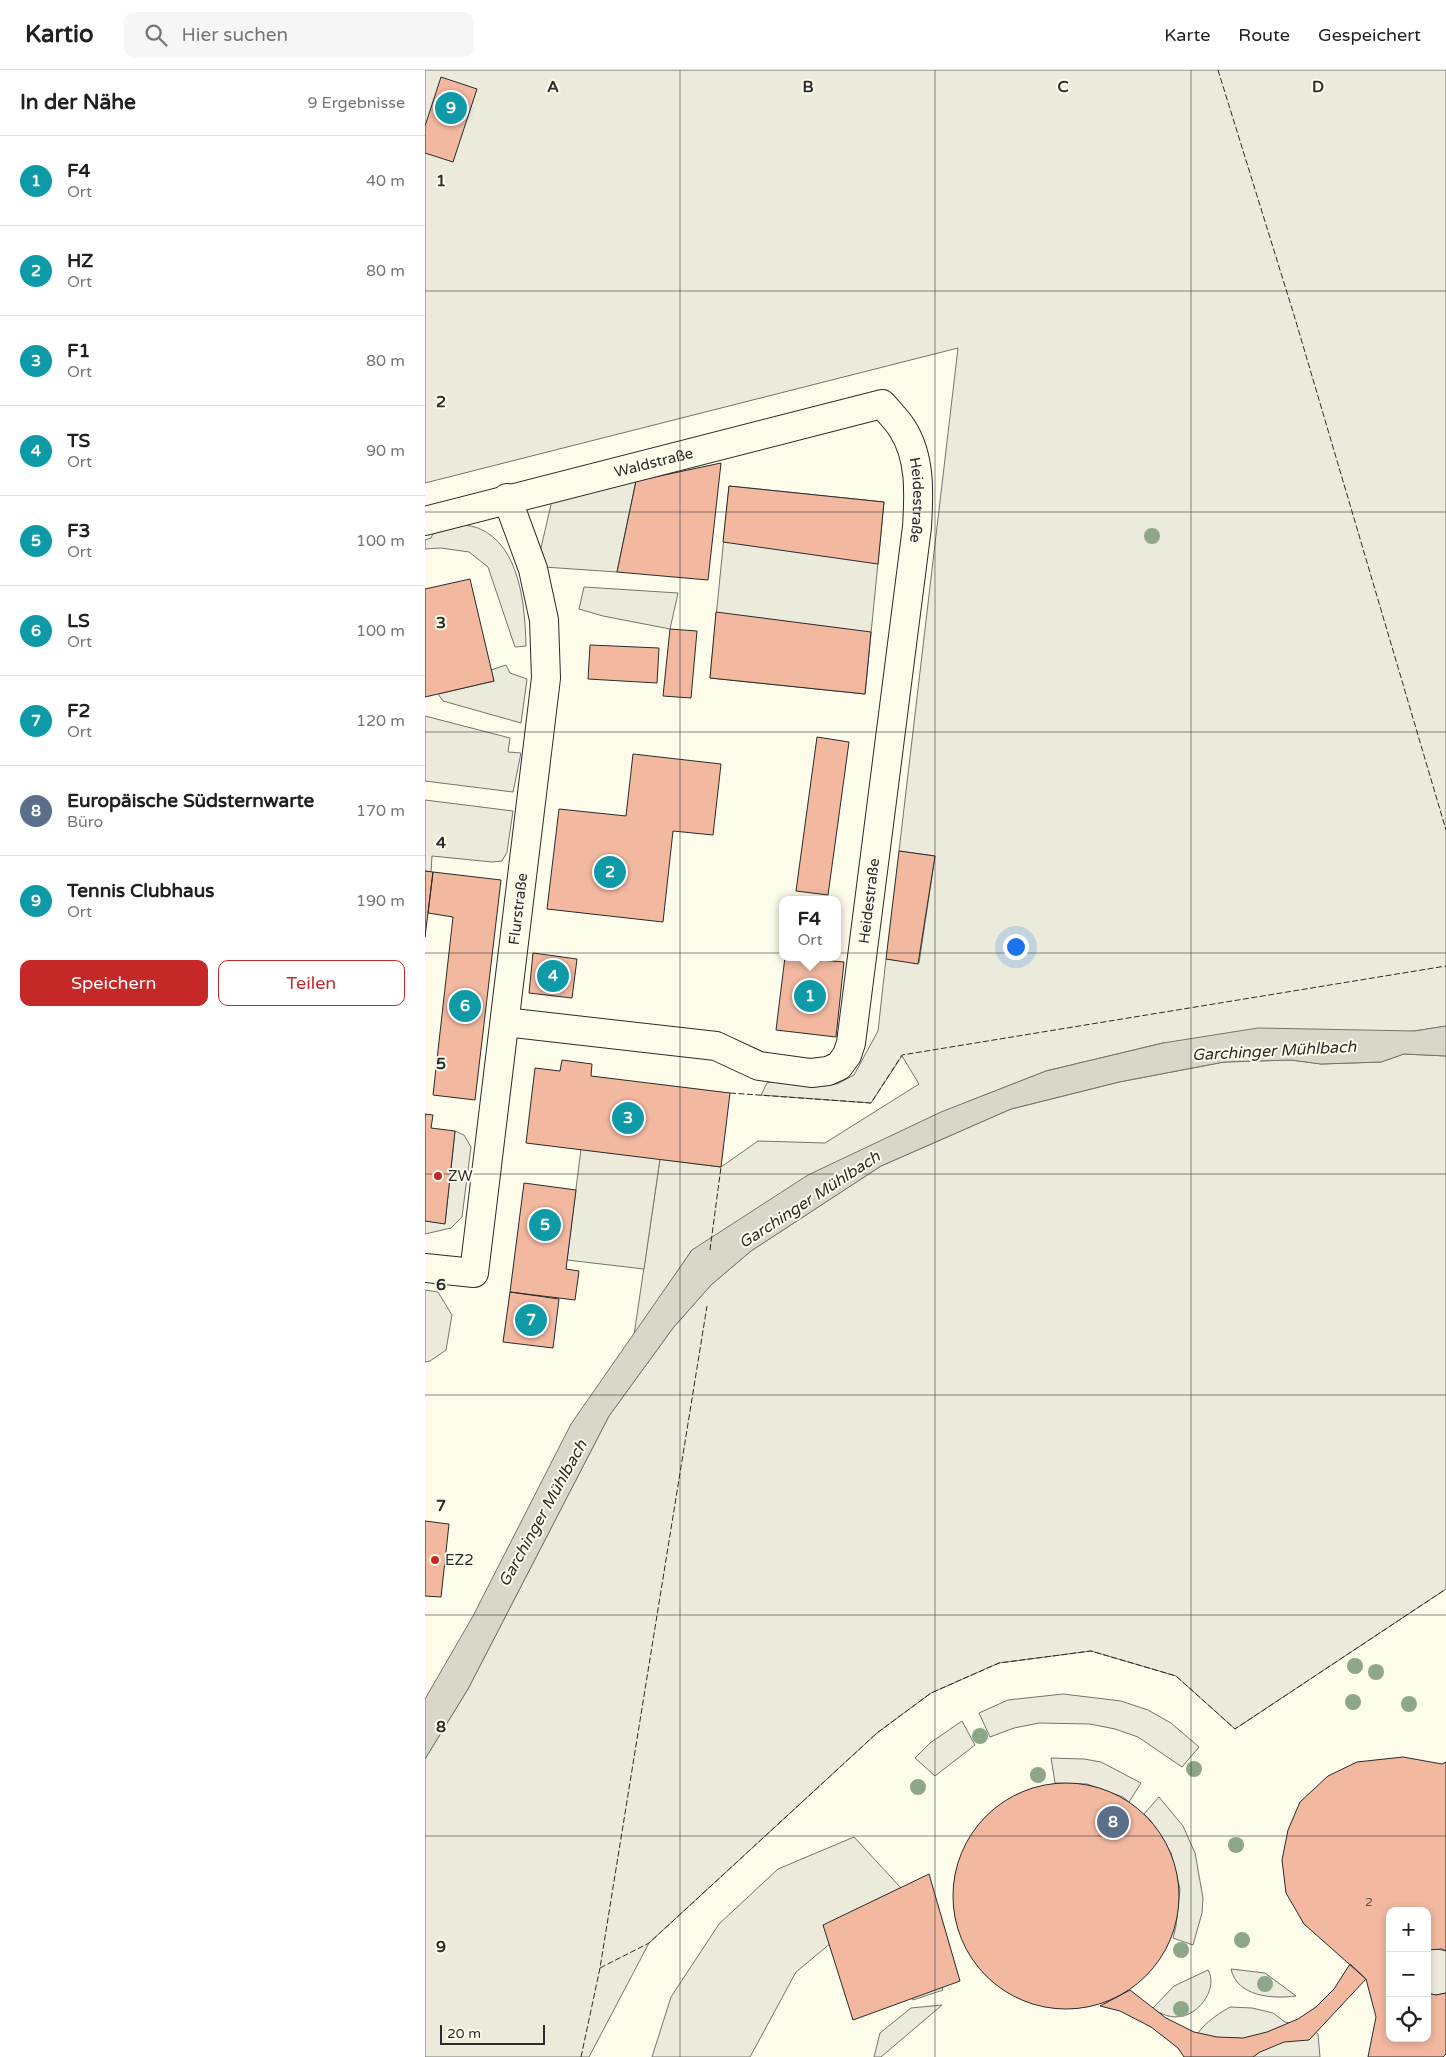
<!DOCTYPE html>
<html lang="de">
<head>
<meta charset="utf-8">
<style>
	:root { --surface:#fff; --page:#f6f6f6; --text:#202124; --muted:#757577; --line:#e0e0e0; --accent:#c62828 }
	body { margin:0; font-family:"Varela Round",sans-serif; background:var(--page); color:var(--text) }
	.controls { position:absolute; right:15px; bottom:15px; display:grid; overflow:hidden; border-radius:10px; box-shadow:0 2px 8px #0003 }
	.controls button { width:45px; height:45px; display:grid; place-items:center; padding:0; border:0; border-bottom:1px solid var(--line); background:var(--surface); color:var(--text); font:25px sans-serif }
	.scale { position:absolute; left:15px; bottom:12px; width:105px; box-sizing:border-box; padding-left:5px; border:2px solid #2b2b2b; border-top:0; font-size:14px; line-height:18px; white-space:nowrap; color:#2b2b2b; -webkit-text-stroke:4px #fdfbea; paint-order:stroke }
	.you { position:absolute; left:590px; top:876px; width:18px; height:18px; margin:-12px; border:4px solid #fff; border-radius:50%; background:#1a73e8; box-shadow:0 0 0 8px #1a73e833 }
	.badge { display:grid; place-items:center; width:32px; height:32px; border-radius:50%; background:var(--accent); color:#fff; font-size:16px; font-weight:700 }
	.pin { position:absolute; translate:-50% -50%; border:2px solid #fff; box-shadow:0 1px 5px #0006 }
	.popup { position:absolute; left:354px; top:826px; width:62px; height:65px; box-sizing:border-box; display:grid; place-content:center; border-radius:10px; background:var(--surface); filter:drop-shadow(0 1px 4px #0005); font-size:16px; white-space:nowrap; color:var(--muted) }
	.popup b { font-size:19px; color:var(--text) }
	.popup::after { content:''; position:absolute; left:50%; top:100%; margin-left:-10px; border:10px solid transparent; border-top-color:var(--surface) }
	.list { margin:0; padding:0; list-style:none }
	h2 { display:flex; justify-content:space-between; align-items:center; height:65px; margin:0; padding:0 20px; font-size:21px }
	h2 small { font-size:16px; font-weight:400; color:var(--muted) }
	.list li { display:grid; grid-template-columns:32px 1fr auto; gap:15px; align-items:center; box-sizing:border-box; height:90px; padding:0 20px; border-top:1px solid var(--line) }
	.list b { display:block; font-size:19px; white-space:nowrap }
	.list p { margin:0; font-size:16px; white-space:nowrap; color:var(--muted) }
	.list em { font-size:16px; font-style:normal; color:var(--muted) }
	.actions { display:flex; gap:10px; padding:15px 20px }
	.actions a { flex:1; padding:11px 0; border:1px solid var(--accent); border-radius:10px; text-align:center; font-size:18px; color:var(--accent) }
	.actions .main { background:var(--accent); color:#fff }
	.icon { flex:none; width:28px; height:28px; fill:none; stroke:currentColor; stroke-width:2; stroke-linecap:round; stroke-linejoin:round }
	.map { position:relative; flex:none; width:1021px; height:1987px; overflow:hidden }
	header { display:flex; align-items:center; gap:30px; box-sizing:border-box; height:70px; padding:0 25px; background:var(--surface); border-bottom:1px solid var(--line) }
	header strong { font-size:24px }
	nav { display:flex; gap:28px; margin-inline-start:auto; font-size:18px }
	.search { width:350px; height:45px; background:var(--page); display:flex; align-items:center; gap:12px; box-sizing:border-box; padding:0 18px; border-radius:10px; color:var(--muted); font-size:19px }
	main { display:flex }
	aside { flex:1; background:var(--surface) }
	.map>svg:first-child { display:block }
</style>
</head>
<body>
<header>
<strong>Kartio</strong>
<div class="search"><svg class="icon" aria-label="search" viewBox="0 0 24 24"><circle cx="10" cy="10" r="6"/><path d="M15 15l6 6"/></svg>Hier suchen</div>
<nav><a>Karte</a><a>Route</a><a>Gespeichert</a></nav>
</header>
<main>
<aside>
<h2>In der Nähe<small>9 Ergebnisse</small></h2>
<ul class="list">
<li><span class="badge" style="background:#0f9aa8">1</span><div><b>F4</b><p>Ort</p></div><em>40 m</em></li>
<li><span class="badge" style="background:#0f9aa8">2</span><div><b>HZ</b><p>Ort</p></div><em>80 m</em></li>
<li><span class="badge" style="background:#0f9aa8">3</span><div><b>F1</b><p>Ort</p></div><em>80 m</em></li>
<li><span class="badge" style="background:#0f9aa8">4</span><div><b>TS</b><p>Ort</p></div><em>90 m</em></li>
<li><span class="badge" style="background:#0f9aa8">5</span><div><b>F3</b><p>Ort</p></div><em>100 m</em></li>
<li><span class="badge" style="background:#0f9aa8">6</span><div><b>LS</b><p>Ort</p></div><em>100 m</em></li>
<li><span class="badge" style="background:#0f9aa8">7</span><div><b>F2</b><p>Ort</p></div><em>120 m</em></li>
<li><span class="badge" style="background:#5c6f8a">8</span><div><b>Europäische Südsternwarte</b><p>Büro</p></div><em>170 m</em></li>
<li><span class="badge" style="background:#0f9aa8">9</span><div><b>Tennis Clubhaus</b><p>Ort</p></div><em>190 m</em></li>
</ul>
<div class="actions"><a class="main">Speichern</a><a>Teilen</a></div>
</aside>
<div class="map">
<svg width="1021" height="1987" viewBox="0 0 1021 1987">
	<rect width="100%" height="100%" fill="#fdfbea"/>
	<!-- green -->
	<path fill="#ecebdb" stroke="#74746e" d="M0 0H1021V956L990 961 738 973 621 1001 542 1032 267 1180 209 1265 235 1089 296 1097 333 1071 400 1073 494 1014 477 986 446 1033 336 1025 342 1013 354 1010 412 1014 429 1005 453 961 461 889 494 893 510 786 474 781 533 278 0 413Z
		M211 411 192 502 119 497 116 478 127 430Z
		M27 454C35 455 45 455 53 458 96 475 100 538 101 576L90 577 63 497 44 482 16 478 0 479V470L6 468 11 457Z
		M159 517 253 523 245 559 178 546 154 539Z
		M81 595 85 603 102 609 96 653 18 631 13 624 69 611 66 600Z
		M0 646 85 668 83 682 96 683 88 722 0 711Z
		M0 730 88 741 82 782 77 791 67 792 7 786 6 802 0 801Z
		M979 984 1021 986V1519L810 1659 751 1606 666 1581 574 1593 506 1623 452 1663 224 1873 164 1987H0V1689L43 1619 184 1346 248 1258 286 1215 326 1181 456 1096 586 1039 694 1012 799 992 866 990 896 994 956 992Z
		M30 1061 39 1065 46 1077 37 1147 26 1158 0 1164V1151L20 1153Z
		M0 1220 13 1222 27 1245 21 1280 5 1291 0 1292Z
		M1007 1878 1021 1881V1923L1011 1925 1002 1923V1880Z
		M806 1899 840 1903 871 1926C848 1929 812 1927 806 1899Z
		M783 1900C793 1917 776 1942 758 1946 746 1949 737 1944 727 1939L749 1916Z
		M805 1937 827 1938 848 1943 860 1952 884 1957 893 1964 895 1987H762C769 1961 783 1950 805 1937Z"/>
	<!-- parking -->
	<path fill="#eceadb" stroke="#74746e" d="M304 416 459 432 440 624 285 608Z
		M156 1079 235 1089 219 1199 142 1190Z
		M638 1624 696 1631 723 1640 746 1653 774 1677 757 1697 713 1667 690 1659 665 1654 614 1653 589 1658 565 1667 554 1643 583 1630Z
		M537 1651 550 1675 510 1706 490 1688 505 1673Z
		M626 1688 659 1689 676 1692 716 1713 704 1732 698 1727 662 1714 630 1713Z
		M734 1727 758 1756 770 1783 778 1828 777 1843 768 1875 748 1868 751 1856 755 1819 746 1783 726 1751 719 1744Z
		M429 1767 488 1831 518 1920 488 1930 466 1857 406 1873 371 1902 325 1987H227L246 1927 294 1854 353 1799Z
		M517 1935 456 1987H449L455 1963 486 1938Z"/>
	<!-- water -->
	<path fill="#d8d7c9" stroke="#74746e" d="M1021 956V986L979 984 956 992 896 994 866 990 799 992 694 1012 586 1039 456 1096 326 1181 286 1215 248 1258 184 1346 43 1619 0 1689V1629L48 1546 146 1354 267 1180 383 1105 516 1042 621 1001 738 973 833 958 989 961Z"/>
	<!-- building -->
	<path fill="#f2b8a0" stroke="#2b2b2b" d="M16 7 52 19 28 92 0 83V56Z
		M296 393 283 510 192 502 211 411Z
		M304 416 459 432 453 494 298 472Z
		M45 509 69 611 0 627V519Z
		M291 542 446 562 440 624 285 608Z
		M245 559 272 561 266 628 238 626Z
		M165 575 234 578 232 613 163 609Z
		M392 667 424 672 403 825 371 821Z
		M208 684 296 694 288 765 248 761 238 852 122 839 134 739 201 746Z
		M474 781 510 786 493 894 461 889Z
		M0 801 8 802 0 867Z
		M8 802 76 810 50 1030 8 1025 28 847 3 843Z
		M108 883 152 889 147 928 104 923Z
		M360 887 419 892 411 967 351 960Z
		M137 990 167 994 166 1006 305 1023 296 1097 101 1073 110 998 135 1001Z
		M0 1044 8 1045 6 1058 30 1061 20 1154 0 1151Z
		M99 1113 151 1120 141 1199 154 1201 150 1230 85 1222Z
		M85 1222 134 1229 128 1278 78 1272Z
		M0 1451 24 1454 16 1527 0 1526Z
		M978 1687 1017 1694 1021 1692V1881L1017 1879 1002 1880V1841H965V1968H1002V1923L1011 1925 1021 1923V1984L1018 1987H943L951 1947 941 1909 879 1854 861 1823 857 1790 863 1760 875 1732 903 1706 932 1692Z
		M528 1826a113 113 0 1 1 226 0a113 113 0 1 1-226 0Z
		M504 1804 535 1911 428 1950 398 1855Z
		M925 1894 941 1909 884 1970 859 1972 835 1982 828 1987H759L753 1978 726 1957 695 1941 675 1936 705 1920 741 1948 769 1962 792 1967 818 1968 842 1962 873 1949 891 1937 909 1919Z"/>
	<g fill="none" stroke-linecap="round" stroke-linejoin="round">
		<defs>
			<g id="minor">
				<path id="s1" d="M0 451 457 334C464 342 472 350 477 358 496 387 494 424 492 457L426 973 422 985 414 996 403 1001 386 1003 334 996 291 976 80 952"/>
				<path id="s2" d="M0 1198 49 1203 121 608 119 550 108 499 82 428"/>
			</g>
		</defs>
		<!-- minor casing -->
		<use href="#minor" stroke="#2b2b2b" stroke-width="30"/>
		<!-- minor -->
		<use href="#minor" stroke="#fdfbea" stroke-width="28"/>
		<!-- fence -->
		<path stroke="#2b2b2b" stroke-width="1" stroke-dasharray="6 2.5" stroke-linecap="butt" d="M793 0 869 245 1021 760
			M305 1023 446 1033 477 985 1021 896
			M285 1180 296 1097
			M175 1898 224 1873 452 1663 506 1623 574 1593 666 1581 751 1606 810 1659 1021 1519
			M156 1987 175 1898 282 1236"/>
	</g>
	<!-- trees -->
	<g fill="#8ea78a">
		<circle cx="727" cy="466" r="8"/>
		<circle cx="930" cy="1596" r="8"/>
		<circle cx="951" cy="1602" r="8"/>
		<circle cx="928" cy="1632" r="8"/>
		<circle cx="984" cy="1634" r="8"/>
		<circle cx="555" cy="1666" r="8"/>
		<circle cx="769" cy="1699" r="8"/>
		<circle cx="613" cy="1705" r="8"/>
		<circle cx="493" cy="1717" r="8"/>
		<circle cx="811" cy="1775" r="8"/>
		<circle cx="817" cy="1870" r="8"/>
		<circle cx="756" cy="1880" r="8"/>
		<circle cx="840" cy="1914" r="8"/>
		<circle cx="756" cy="1939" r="8"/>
	</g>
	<!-- grid -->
	<path fill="none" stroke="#2b2b2b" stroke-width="1" stroke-opacity="0.55" d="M255 0V1987M510 0V1987M766 0V1987M0 221H1021M0 442H1021M0 662H1021M0 883H1021M0 1104H1021M0 1325H1021M0 1545H1021M0 1766H1021"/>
	<!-- markers -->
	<g fill="#c62828" stroke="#fdfbea" stroke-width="2">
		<circle cx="13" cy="1106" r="5"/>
		<circle cx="10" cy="1490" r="5"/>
	</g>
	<g text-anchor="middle" stroke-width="4" stroke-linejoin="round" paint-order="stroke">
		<!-- number labels -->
		<g font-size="12" fill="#5d4e48">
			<text x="944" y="1836">2</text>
		</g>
		<!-- street labels -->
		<g font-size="15" fill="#2b2b2b" stroke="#fdfbea">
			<text dy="5" stroke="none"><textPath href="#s1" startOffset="236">Waldstraße</textPath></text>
			<text dy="5" stroke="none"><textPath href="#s1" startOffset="578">Heidestraße</textPath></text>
			<text transform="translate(444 831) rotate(-83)" y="5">Heidestraße</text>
			<text dy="5" stroke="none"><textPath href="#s2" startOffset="416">Flurstraße</textPath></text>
		</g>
		<!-- poi labels -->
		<g font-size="15" fill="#2b2b2b" stroke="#fdfbea" text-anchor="start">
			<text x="23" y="1111">ZW</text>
			<text x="20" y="1495">EZ2</text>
		</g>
		<!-- water labels -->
		<g font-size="16" font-style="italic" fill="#2b2b2b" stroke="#fdfbea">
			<text transform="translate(849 980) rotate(-3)" y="6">Garchinger Mühlbach</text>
			<text transform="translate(384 1129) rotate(-33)" y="6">Garchinger Mühlbach</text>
			<text transform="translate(117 1443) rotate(-61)" y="6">Garchinger Mühlbach</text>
		</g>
	</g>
	<g font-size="16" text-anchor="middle" font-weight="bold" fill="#2b2b2b" stroke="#fdfbea" stroke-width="4" stroke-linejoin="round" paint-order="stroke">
		<text x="128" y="22">A</text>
		<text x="383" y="22">B</text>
		<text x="638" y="22">C</text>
		<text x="893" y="22">D</text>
		<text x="16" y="116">1</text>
		<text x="16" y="337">2</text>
		<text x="16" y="558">3</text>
		<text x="16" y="778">4</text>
		<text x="16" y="999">5</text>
		<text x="16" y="1220">6</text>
		<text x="16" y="1441">7</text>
		<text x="16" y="1662">8</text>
		<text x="16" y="1882">9</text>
	</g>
</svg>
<div class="controls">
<button>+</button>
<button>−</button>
<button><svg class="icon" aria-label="locate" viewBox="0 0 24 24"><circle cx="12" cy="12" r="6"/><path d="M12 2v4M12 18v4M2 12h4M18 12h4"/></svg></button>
</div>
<div class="scale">20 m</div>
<div class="you"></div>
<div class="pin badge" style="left:385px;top:926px;background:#0f9aa8">1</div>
<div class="popup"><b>F4</b>Ort</div>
<div class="pin badge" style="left:185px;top:802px;background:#0f9aa8">2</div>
<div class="pin badge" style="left:203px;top:1048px;background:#0f9aa8">3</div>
<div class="pin badge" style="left:128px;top:906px;background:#0f9aa8">4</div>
<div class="pin badge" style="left:120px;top:1155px;background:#0f9aa8">5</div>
<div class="pin badge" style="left:40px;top:936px;background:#0f9aa8">6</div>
<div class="pin badge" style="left:106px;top:1250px;background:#0f9aa8">7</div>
<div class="pin badge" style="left:688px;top:1752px;background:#5c6f8a">8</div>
<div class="pin badge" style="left:26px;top:38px;background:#0f9aa8">9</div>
</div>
</main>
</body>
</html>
